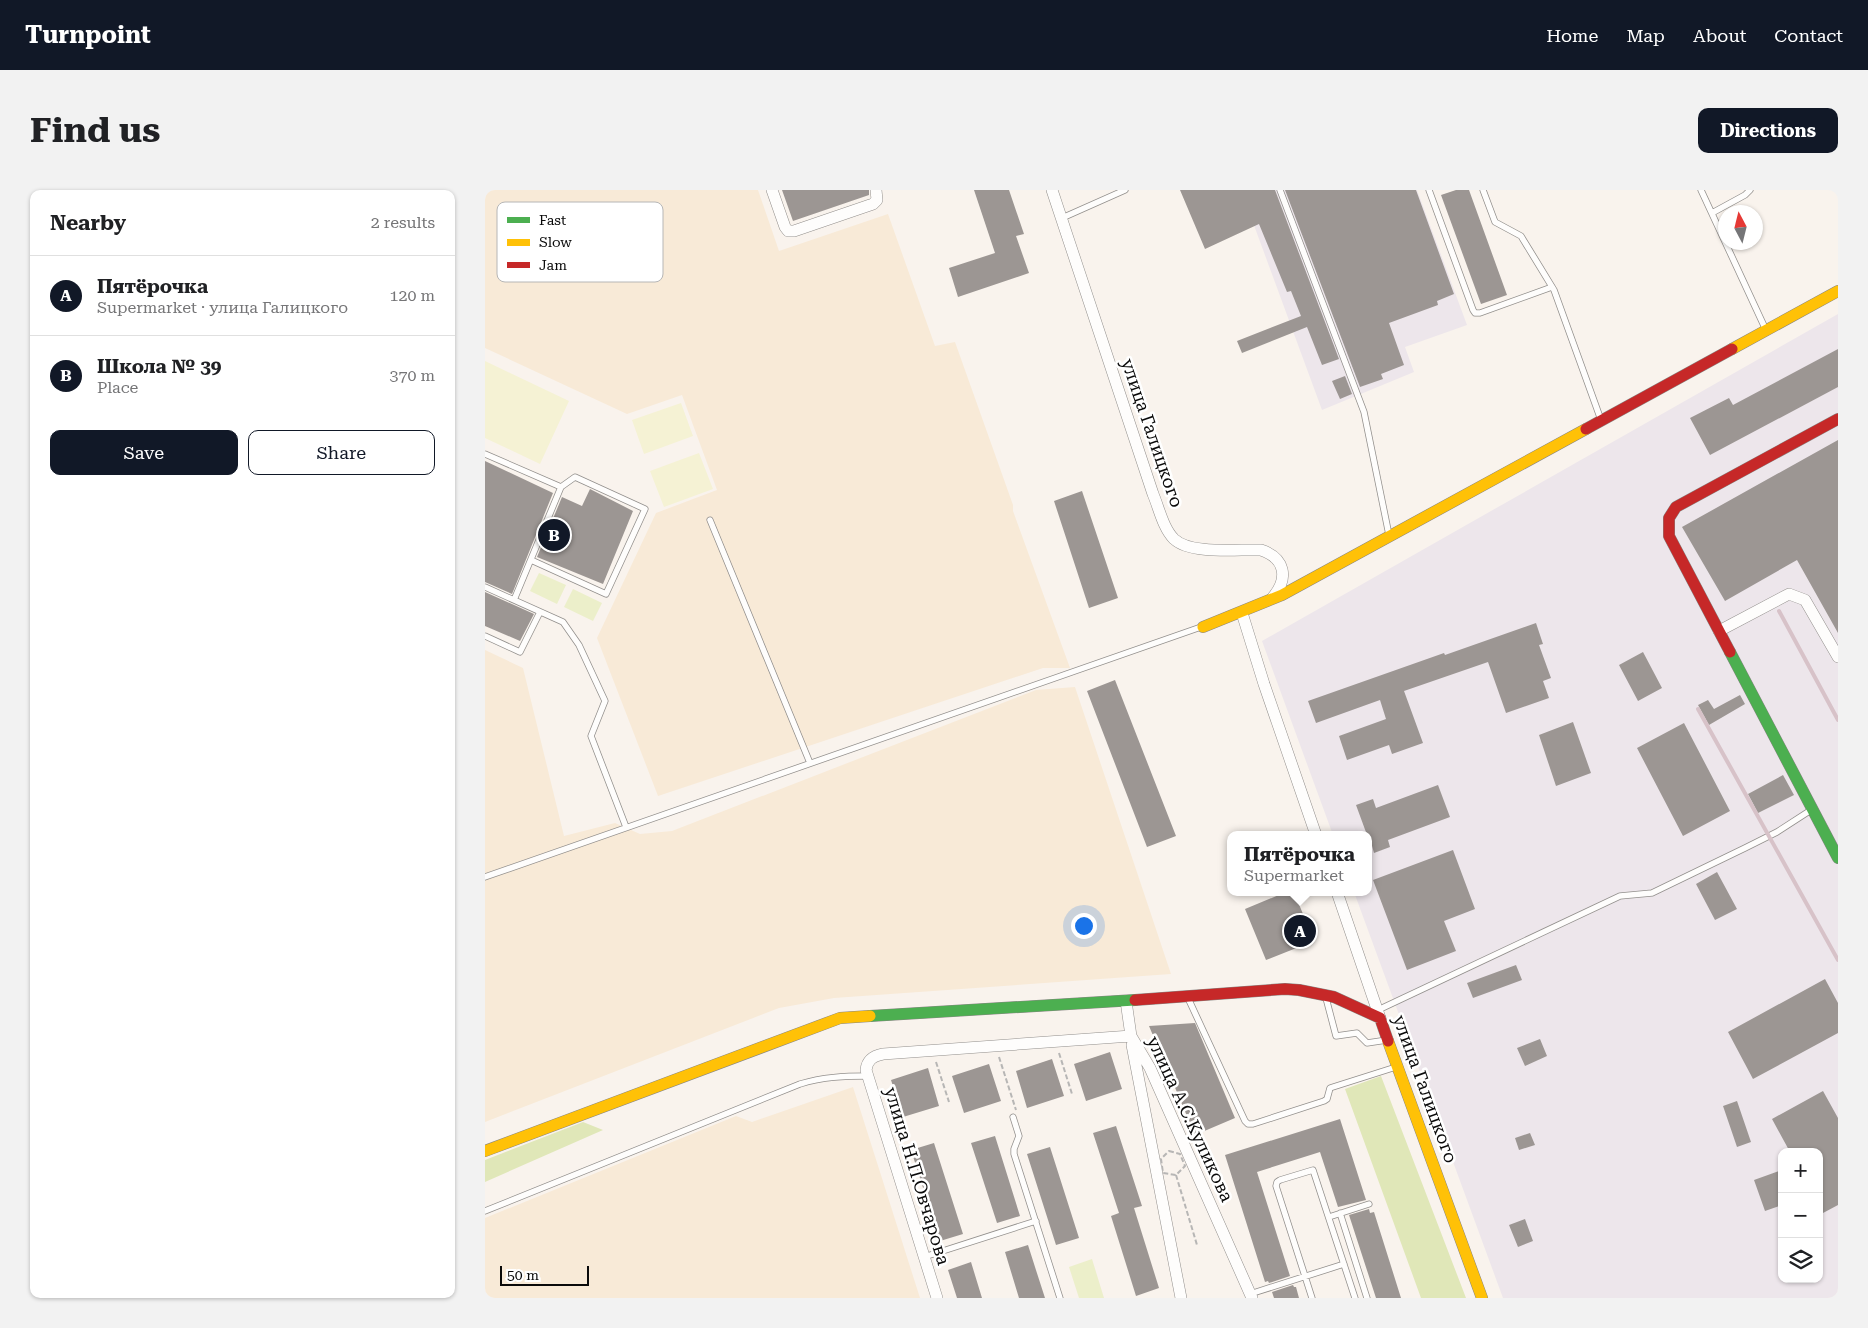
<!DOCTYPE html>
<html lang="en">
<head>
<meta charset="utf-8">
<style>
	:root { --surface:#fff; --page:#f2f2f2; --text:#202124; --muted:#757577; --line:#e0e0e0; --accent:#111827 }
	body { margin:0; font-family:"Roboto Serif",serif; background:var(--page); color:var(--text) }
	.controls { position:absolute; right:15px; bottom:15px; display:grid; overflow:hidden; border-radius:10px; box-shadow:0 1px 4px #0004 }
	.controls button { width:45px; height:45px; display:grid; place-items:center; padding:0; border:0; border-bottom:1px solid var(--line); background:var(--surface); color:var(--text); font:25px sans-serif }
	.compass { position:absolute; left:1233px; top:15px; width:45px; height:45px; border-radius:50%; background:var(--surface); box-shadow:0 1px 4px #0004; rotate:353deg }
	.scale { position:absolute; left:15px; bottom:12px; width:89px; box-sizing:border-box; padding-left:5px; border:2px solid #0a0a0a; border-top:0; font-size:14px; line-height:18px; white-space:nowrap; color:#0a0a0a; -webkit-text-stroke:4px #fff; paint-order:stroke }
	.you { position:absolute; left:598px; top:735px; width:18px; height:18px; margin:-12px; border:4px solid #fff; border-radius:50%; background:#1a73e8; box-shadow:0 0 0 8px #1a73e833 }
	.badge { display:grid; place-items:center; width:32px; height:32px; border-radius:50%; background:var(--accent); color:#fff; font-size:16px; font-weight:700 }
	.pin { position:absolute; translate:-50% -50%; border:2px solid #fff; box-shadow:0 1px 5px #0006 }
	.popup { position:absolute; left:742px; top:641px; width:145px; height:65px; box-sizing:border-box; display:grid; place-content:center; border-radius:10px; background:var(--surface); filter:drop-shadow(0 1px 4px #0005); font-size:16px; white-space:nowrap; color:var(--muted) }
	.popup b { font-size:19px; color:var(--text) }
	.popup::after { content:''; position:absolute; left:50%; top:100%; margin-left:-10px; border:10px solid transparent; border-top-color:var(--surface) }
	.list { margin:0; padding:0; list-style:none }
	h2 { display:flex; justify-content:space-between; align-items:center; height:65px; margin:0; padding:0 20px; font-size:21px }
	h2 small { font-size:16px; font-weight:400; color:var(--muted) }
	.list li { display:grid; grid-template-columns:32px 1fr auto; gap:15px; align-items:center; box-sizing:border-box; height:80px; padding:0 20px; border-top:1px solid var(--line) }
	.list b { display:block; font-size:19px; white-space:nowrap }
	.list p { margin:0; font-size:16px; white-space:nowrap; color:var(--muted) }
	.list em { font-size:16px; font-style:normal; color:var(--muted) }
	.actions { display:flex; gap:10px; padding:15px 20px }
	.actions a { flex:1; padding:11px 0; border:1px solid var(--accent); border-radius:10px; text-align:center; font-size:18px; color:var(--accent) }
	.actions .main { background:var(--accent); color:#fff }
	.icon { flex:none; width:28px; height:28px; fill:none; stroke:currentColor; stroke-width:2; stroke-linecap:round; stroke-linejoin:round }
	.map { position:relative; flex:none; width:1353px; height:1108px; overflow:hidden; border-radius:10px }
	header { display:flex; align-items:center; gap:30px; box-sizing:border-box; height:70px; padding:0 25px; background:var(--accent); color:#fff }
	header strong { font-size:24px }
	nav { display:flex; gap:28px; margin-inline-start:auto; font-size:18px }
	.intro { display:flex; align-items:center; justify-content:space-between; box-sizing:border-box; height:120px; padding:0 30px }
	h1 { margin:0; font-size:35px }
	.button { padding:12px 22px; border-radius:10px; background:var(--accent); color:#fff; font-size:18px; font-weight:700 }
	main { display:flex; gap:30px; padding:0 30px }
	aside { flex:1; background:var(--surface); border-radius:10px; box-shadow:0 1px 4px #0004 }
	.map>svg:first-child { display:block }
</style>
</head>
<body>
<header>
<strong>Turnpoint</strong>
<nav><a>Home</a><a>Map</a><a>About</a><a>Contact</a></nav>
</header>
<div class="intro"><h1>Find us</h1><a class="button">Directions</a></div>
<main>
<aside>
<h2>Nearby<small>2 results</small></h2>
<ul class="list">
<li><span class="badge">A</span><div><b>Пятёрочка</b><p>Supermarket · улица Галицкого</p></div><em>120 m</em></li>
<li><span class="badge">B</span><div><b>Школа № 39</b><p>Place</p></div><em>370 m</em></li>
</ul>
<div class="actions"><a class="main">Save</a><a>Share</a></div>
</aside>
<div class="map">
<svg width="1353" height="1108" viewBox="0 0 1353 1108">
	<rect width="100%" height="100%" fill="#f9f3ed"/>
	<!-- industrial -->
	<path fill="#ede6eb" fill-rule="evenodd" d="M756 0H932L982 135 920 157 929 182 837 220Z
		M1353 124V1108H1018L869 702H884V645H848L777 451ZM1297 962H1334V1089H1297Z"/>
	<!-- farmland -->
	<path fill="#f8ead7" d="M0 0H273L294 61 403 24 450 156 470 152 528 315V321L585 478H558L173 606 112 448 171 323 232 300 197 205 142 224 0 158Z
		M0 460 38 478 79 646 130 633 155 644 187 641 551 500 590 497 686 784 349 808 294 818 0 932Z
		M368 897 435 1108H0V1028L251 926 267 932Z"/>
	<!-- green -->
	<path fill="#ecefca" d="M54 383 81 395 72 414 45 401Z
		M88 399 117 413 108 431 79 417Z
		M607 1069 619 1108H594L584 1077Z"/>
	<!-- forest -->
	<path fill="#e0e7b8" d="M896 886 981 1108H936L860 899Z
		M98 932 118 940 0 992V970Z"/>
	<!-- pitch -->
	<path fill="#f5f2d4" d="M0 171 84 211 55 274 0 248Z
		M196 213 208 246 159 264 147 230Z
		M214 263 228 299 179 317 165 281Z"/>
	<!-- building -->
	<path fill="#9c9693" d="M297 0H384V5L308 31Z
		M489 0H524L539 44 531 46 544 83 473 107 464 78 510 63Z
		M695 0H790L854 169 837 175 822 137 757 163 752 151 816 126 806 101 802 102 774 34 720 59Z
		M800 0H931L969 104 952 111 953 115 904 133 919 175 896 184 898 189 875 197Z
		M971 0H984L1022 105 996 114 956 5Z
		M1353 159V197L1225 265 1205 228 1244 208 1248 215Z
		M860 186 867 204 855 209 847 191Z
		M1353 250V443L1312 370 1240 411 1197 337Z
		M0 271 68 303 27 404 0 392Z
		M105 299 148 321 118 394 52 367 77 307 97 316Z
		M597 301 633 408 604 418 569 311Z
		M0 402 49 424 35 451 0 436Z
		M1051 433 1058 454 1054 455 1066 488 1058 491 1064 508 1021 523 1003 472 919 501 938 553 907 564 904 555 862 570 854 546 901 529 895 510 831 533 823 511 959 463 960 465Z
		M1158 462 1177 498 1153 511 1134 475Z
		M630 490 691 646 662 657 602 501Z
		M1255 505 1260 514 1224 535 1213 515 1223 510 1229 519Z
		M1088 532 1106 583 1071 596 1054 545Z
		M1199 533 1245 621 1198 646 1152 558Z
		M1298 585 1309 605 1273 623 1263 604Z
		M953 595 965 627 903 650 905 657 889 663 884 645H882L871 615 888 609 891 618Z
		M968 660 990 719 959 731 971 761 922 780 888 690Z
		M1232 682 1252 719 1230 730 1211 694Z
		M801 702H809L829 751 781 770 760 719Z
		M1031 775 1037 790 988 808 982 793Z
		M1340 789 1353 813V843L1268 889 1243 842Z
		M710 833 750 928 710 945 664 836Z
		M1055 849 1062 866 1040 876 1032 858Z
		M625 862 637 899 601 911 589 874Z
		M567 869 579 906 542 918 531 881Z
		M504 874 516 911 479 923 467 886Z
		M443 878 454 916 418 927 406 890Z
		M1338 901 1353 928V1015L1338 1023 1334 1017V962H1305L1287 929Z
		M1252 911 1266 952 1252 957 1238 916Z
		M855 929 881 1010 853 1017 835 962 772 982 805 1086 784 1093 783 1091 780 1092 740 965Z
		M631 936 657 1016 649 1018 674 1098 651 1106 626 1026 634 1023 608 943Z
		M1045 943 1050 955 1034 960 1030 948Z
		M510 946 535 1026 512 1033 486 953Z
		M449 953 478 1044 455 1051 426 960Z
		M565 957 594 1048 571 1055 542 964Z
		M1294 981 1297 988V1015L1280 1021 1269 990Z
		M884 1019 885 1023 889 1022 916 1108H891L864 1025Z
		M1040 1029 1048 1051 1033 1057 1024 1035Z
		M543 1055 550 1077 560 1108H534L520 1062Z
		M486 1072 497 1108H472L463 1080Z
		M808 1095 809 1097H811L814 1108H789L787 1102Z"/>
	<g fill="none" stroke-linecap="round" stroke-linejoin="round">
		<defs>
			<path id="lane" d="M795 0 879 222 904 345
				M944 0 988 120 990 123H995L1067 97
				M998 0 1010 32 1036 46 1069 100 1116 230
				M1216 0 1280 138
				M1227 23 1260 5 1265 0
				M577 28 640 0
				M0 264 76 297 90 287 160 319 121 404 46 370
				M225 330 325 573
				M0 397 78 432 94 455 120 511 106 546 141 637
				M29 410 76 297
				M0 446 35 462 55 422
				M0 687 716 437
				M703 808 760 931 763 934H768L839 911 842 909 845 898 848 897 911 877
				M841 808 851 846 872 843 882 853 902 850
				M893 820 1135 706 1167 703 1260 658 1292 642 1326 620
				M528 927 534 946 529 959V964L575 1108
				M0 1021 315 894C338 887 359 886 383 886
				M855 1023 882 1108
				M844 1027 884 1014
				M439 1067 551 1031
				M765 1104 859 1074
				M827 1108 791 996 792 992 795 990 828 980 870 1108"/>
			<path id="street" d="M287 0 300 37 303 41H309L388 14 392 10 391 0
				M567 0 668 304C674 318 678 338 689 349 706 365 753 359 776 360 800 368 804 388 788 407
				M757 423 779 494 831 645
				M1234 441 1304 404 1320 410 1353 467
				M852 702 895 828
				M646 846 665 878 767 1108
				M647 855 696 1108
				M452 1108 381 880C382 870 388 866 398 864L646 846 641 811"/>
			<path id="fast" d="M1245 462 1353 668
				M385 826 650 810"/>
			<path id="slow" d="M1247 159 1353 101
				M718 437 797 405 1101 239
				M903 851 997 1108
				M0 961 355 828 385 826"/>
			<path id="jam" d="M1101 239 1247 159
				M1245 462 1184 346V328L1191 317 1353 229
				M650 810 800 799 814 800 849 807 895 828 903 851"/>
		</defs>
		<!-- lane casing -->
		<use href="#lane" stroke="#928f8c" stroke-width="7"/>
		<!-- street casing -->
		<use href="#street" stroke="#928f8c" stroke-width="12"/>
		<!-- fast casing -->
		<use href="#fast" stroke="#888683" stroke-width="12"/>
		<!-- slow casing -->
		<use href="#slow" stroke="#888683" stroke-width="12"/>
		<!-- jam casing -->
		<use href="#jam" stroke="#888683" stroke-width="12"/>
		<!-- path -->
		<path stroke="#b7b6b5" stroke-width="2" stroke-dasharray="5 2.5" stroke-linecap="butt" d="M574 863 587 904
			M514 867 531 920
			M451 872 464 912
			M684 961 695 964 700 976 691 985 678 983 676 969Z
			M691 985 712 1055"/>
		<!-- lane -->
		<use href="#lane" stroke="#fefdfc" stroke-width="5.5"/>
		<!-- street -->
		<use href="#street" stroke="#fefdfc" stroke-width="11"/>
		<!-- fast -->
		<use href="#fast" stroke="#4caf50" stroke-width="11"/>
		<!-- slow -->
		<use href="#slow" stroke="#ffc107" stroke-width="11"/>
		<!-- jam -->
		<use href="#jam" stroke="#c62828" stroke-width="11"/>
		<!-- rail -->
		<path stroke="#d7c2c8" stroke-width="4" d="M1294 421 1353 530
			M1213 519 1353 770"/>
	</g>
	<g text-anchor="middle" stroke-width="5" stroke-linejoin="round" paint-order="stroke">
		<!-- street labels -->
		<g font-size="18" fill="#0a0a0a" stroke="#fff">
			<text transform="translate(667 243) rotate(71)" y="6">улица Галицкого</text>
			<text transform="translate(940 899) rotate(70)" y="6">улица Галицкого</text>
			<text transform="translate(705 929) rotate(65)" y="6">улица А.С.Куликова</text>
			<text transform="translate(432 986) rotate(73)" y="6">улица Н.П.Овчарова</text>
		</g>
	</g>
	<!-- legend -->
	<rect x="12" y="12" width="166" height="80" rx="8" fill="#fff" stroke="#b6b6b6" stroke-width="1"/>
	<rect x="22" y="27" width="23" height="6" fill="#4caf50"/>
	<rect x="22" y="49" width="23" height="7" fill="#ffc107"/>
	<rect x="22" y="72" width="23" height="6" fill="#c62828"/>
	<g font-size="14" fill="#0a0a0a">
		<text x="54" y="35">Fast</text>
		<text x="54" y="57">Slow</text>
		<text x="54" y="80">Jam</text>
	</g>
</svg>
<div class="controls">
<button>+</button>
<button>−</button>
<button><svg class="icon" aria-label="layers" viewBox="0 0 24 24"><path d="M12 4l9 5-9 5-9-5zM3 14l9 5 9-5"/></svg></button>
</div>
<svg class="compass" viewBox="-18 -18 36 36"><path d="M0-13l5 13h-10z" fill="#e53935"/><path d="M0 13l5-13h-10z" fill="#757577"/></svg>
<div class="scale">50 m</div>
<div class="you"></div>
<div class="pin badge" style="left:815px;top:741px">A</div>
<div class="popup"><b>Пятёрочка</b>Supermarket</div>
<div class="pin badge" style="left:69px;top:345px">B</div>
</div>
</main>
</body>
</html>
